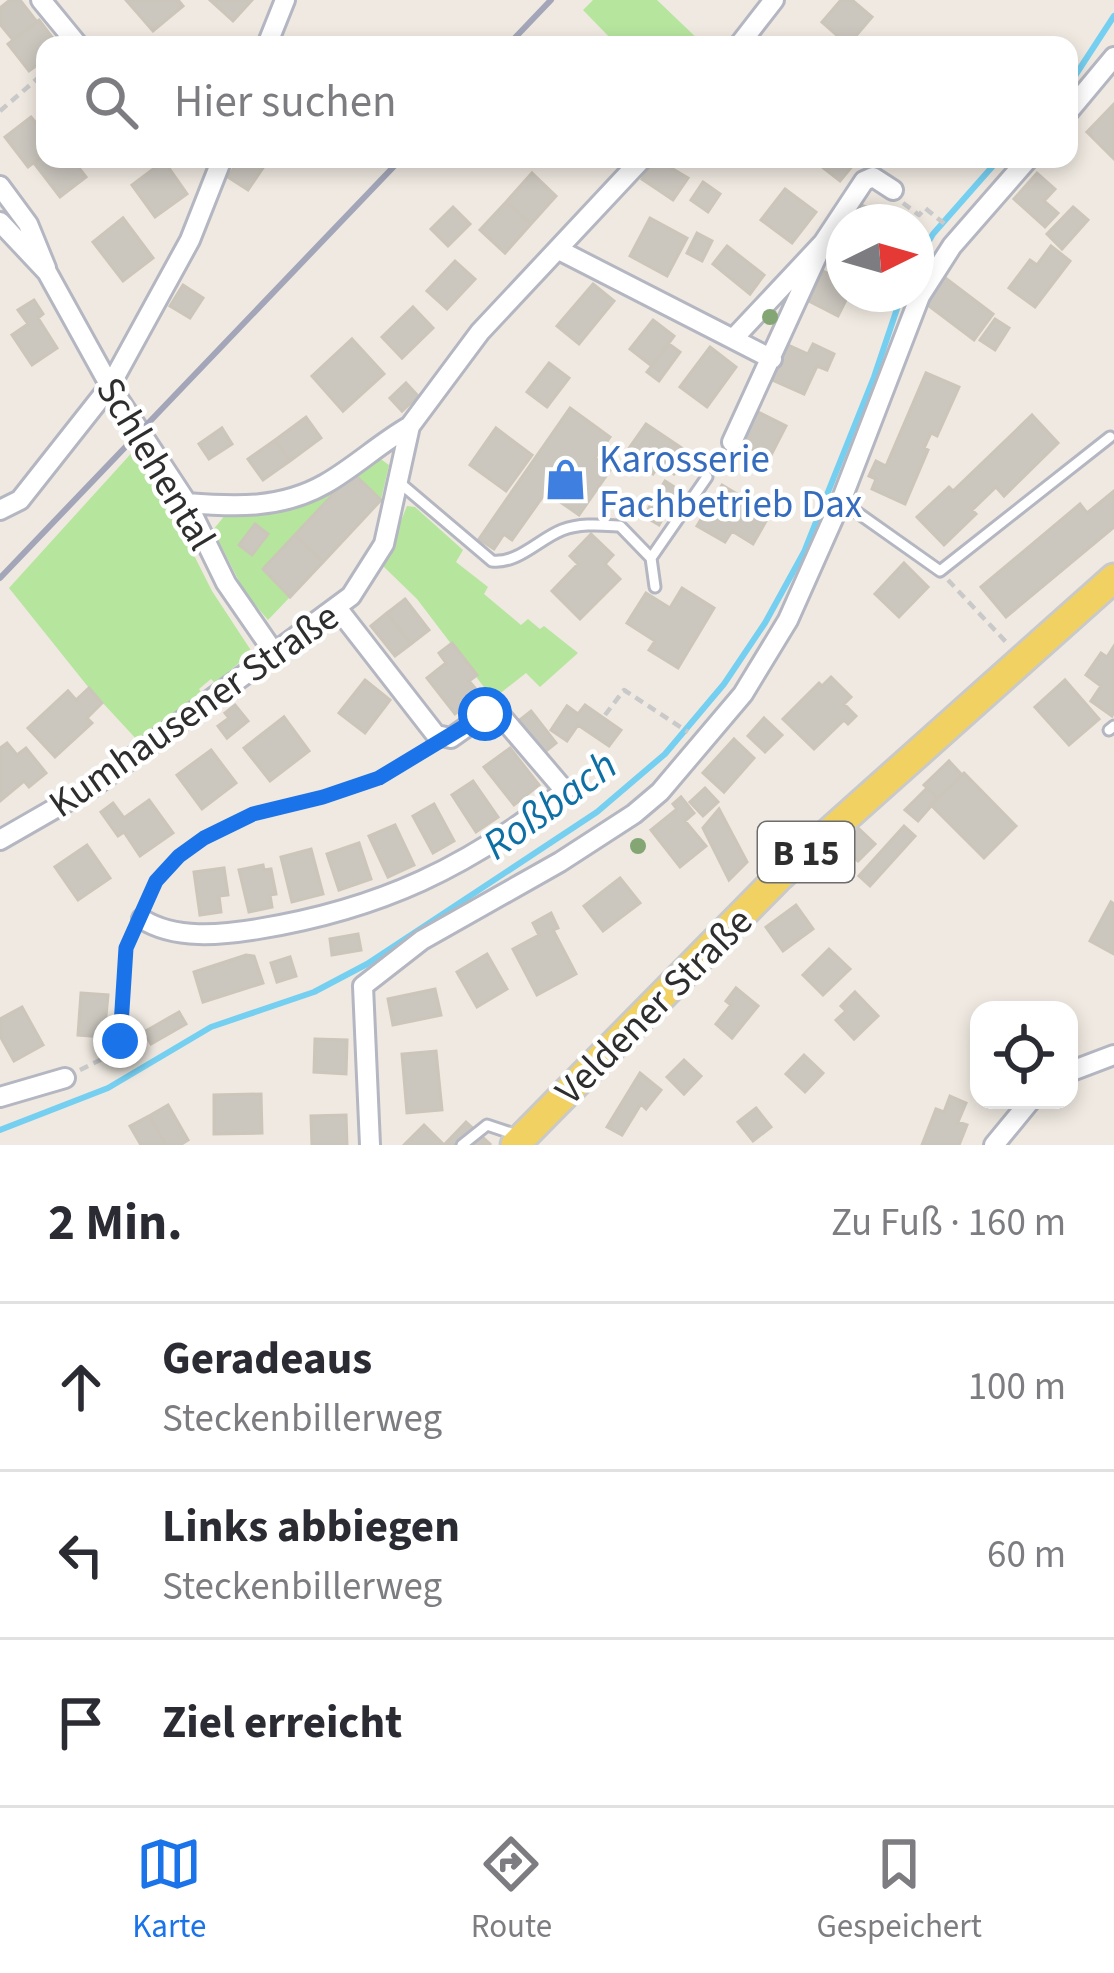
<!DOCTYPE html>
<html lang="de">
<head>
<meta charset="utf-8">
<style>
	:root { --surface:#fff; --page:#f2f2f3; --text:#2b2b33; --muted:#7c7c81; --line:#e1e1e2; --accent:#1a73e8 }
	body { margin:0; font-family:"Source Sans 3",sans-serif; background:var(--page); color:var(--text) }
	.controls { position:absolute; right:36px; bottom:36px; display:grid; overflow:hidden; border-radius:24px; box-shadow:0 6px 18px #0003 }
	.controls button { width:108px; height:108px; display:grid; place-items:center; padding:0; border:0; border-bottom:3px solid var(--line); background:var(--surface); color:var(--text); font:60px sans-serif }
	.compass { position:absolute; left:826px; top:204px; width:108px; height:108px; border-radius:50%; background:var(--surface); box-shadow:0 6px 18px #0003; rotate:85deg }
	.stop { position:absolute; width:36px; height:36px; margin:-27px; border:9px solid #1a73e8; border-radius:50%; background:#fff }
	.stop.end { background:#1a73e8; border-color:#fff; box-shadow:0 3px 12px #0008 }
	.list { margin:0; padding:0; list-style:none }
	h2 { display:flex; justify-content:space-between; align-items:center; height:156px; margin:0; padding:0 48px; font-size:51px }
	h2 small { font-size:39px; font-weight:400; color:var(--muted) }
	.list li { display:grid; grid-template-columns:78px 1fr auto; gap:36px; align-items:center; box-sizing:border-box; height:168px; padding:0 48px; border-top:3px solid var(--line) }
	.list b { display:block; font-size:45px; white-space:nowrap }
	.list p { margin:0; font-size:39px; white-space:nowrap; color:var(--muted) }
	.list em { font-size:39px; font-style:normal; color:var(--muted) }
	.icon { flex:none; width:66px; height:66px; fill:none; stroke:currentColor; stroke-width:2; stroke-linecap:round; stroke-linejoin:round }
	.map { position:relative; flex:none; width:1114px; height:1145px; overflow:hidden }
	.search { position:absolute; background:var(--surface); box-shadow:0 6px 18px #0003; left:36px; right:36px; top:36px; height:132px; display:flex; align-items:center; gap:30px; box-sizing:border-box; padding:0 42px; border-radius:24px; color:var(--muted); font-size:45px }
	.sheet { height:660px; background:var(--surface) }
	nav { display:flex; justify-content:space-around; align-items:center; box-sizing:border-box; height:168px; border-top:3px solid var(--line); background:var(--surface); font-size:33px; color:var(--muted) }
	nav a { display:grid; justify-items:center; gap:6px }
	nav .on { color:var(--accent) }
	.map>svg:first-child { display:block }
</style>
</head>
<body>
<div class="map">
<svg width="1114" height="1145" viewBox="0 0 1114 1145">
	<rect width="100%" height="100%" fill="#efe9e1"/>
	<!-- green -->
	<path fill="#b6e59e" d="M593 0H657L702 43 617 45 583 10Z
		M137 447 173 497 167 502 212 591 252 652 215 683 211 679 199 689 202 694 139 742 89 688 9 588Z
		M375 455 389 465 381 500 352 473 264 569 290 597 268 620 245 593 213 530 226 514H241Z
		M407 506 415 507 463 550 456 562 488 587 484 594 521 625 528 619 540 629 544 626 578 653 540 687 526 673 493 699 417 599 383 566Z"/>
	<g fill="none" stroke-linecap="round" stroke-linejoin="round">
		<!-- stream -->
		<path stroke="#75cff0" stroke-width="6" d="M1069 85 1114 16
			M916 263 933 234 999 159
			M0 1130 108 1088 211 1027 314 992 367 964 597 812 665 754 724 684 765 623 804 552 874 377 902 294"/>
	</g>
	<!-- building -->
	<path fill="#cbc7bf" stroke="#cbc5ba" stroke-width="3" d="M10 0H20L37 22 13 40 0 24V8Z
		M126 0H178L183 6 153 31Z
		M210 0H252L233 21Z
		M841 0H852L872 17 848 45 822 22Z
		M39 20 58 45H45V59L29 71 8 44Z
		M1114 104V159L1087 132Z
		M31 117 45 134V154L28 167 5 137Z
		M45 154V159H72L86 177 60 197 34 163Z
		M240 159H269L248 190 228 177Z
		M656 159 688 178 673 200 642 179Z
		M812 159H848L854 164 840 181Z
		M164 161 187 194 155 217 132 185Z
		M532 173 556 196 531 224 506 202Z
		M1037 173 1055 189 1044 201 1058 213 1045 227 1014 199Z
		M703 182 720 194 708 212 691 200Z
		M785 189 816 212 792 243 761 220Z
		M506 202 531 224 505 253 480 230Z
		M857 203 889 217 887 222H848Z
		M453 207 470 224 448 246 431 229Z
		M1073 207 1088 220 1062 249 1047 234Z
		M123 218 153 258 123 281 93 242Z
		M650 218 687 238 667 276 630 256Z
		M697 233 712 241 702 261 687 253Z
		M727 246 764 275 750 294 713 264Z
		M1051 246 1070 261 1035 307 1009 288 1030 260 1037 265Z
		M455 261 475 279 447 309 427 291Z
		M823 271 844 281V294H849L838 316 809 301Z
		M944 277 993 314 974 340 925 303Z
		M593 284 614 301 579 344 557 326Z
		M183 285 203 298 190 318 170 306Z
		M34 300 43 314 38 318 57 348 32 365 12 335 28 324 18 310Z
		M413 307 433 328 402 358 382 337Z
		M995 319 1009 328 995 350 980 340Z
		M653 320 674 336 652 366 630 349Z
		M352 339 384 374 343 411 312 376Z
		M669 344 680 352 659 381 647 372Z
		M786 344 808 354 813 344 834 354 827 370 817 366 804 394 770 379Z
		M710 347 736 367 707 407 680 387Z
		M549 363 569 378 547 407 527 392Z
		M926 373 959 387 937 436 931 433 924 448 928 450 905 504 872 489 876 479 869 476 876 461 886 466Z
		M406 383 418 396 402 411 390 398Z
		M570 408 610 437 595 458 611 469 579 515 546 492 512 540 504 534 494 549 479 539Z
		M752 409 786 426 769 459 735 442Z
		M1032 415 1058 443 1004 496 996 487 972 510 976 514 944 545 917 517 949 487 953 491Z
		M306 417 321 438 290 461 275 440Z
		M646 424 689 453 674 474 660 464 653 474 625 454Z
		M222 428 232 444 209 459 199 444Z
		M496 428 532 455 506 491 470 465Z
		M275 440 290 461 263 480 248 459Z
		M353 473 381 500 323 562 295 535Z
		M665 481 679 490 659 525 644 516Z
		M722 485 770 514 753 544 732 531 725 542 697 526Z
		M1114 491V527L1006 617 981 587 1080 504 1087 513Z
		M255 524 268 534 252 555 239 545Z
		M591 534 613 555 605 564 620 579 580 619 552 591 578 564 570 556Z
		M295 535 323 562 290 597 263 569Z
		M904 563 928 587 899 617 875 594Z
		M682 588 714 608 678 668 649 650 655 641 627 623 646 593 670 608Z
		M405 599 429 630 411 644 387 613Z
		M387 613 411 644 395 656 371 626Z
		M452 643 477 675 469 681 480 694 455 714 427 678 446 663 439 653Z
		M1114 646V712L1112 716 1091 701 1101 686 1086 675 1101 653 1107 657Z
		M831 677 851 697 844 704 856 716 848 724 844 720 814 749 783 719 819 683 822 686Z
		M365 680 390 700 365 733 339 713Z
		M1065 680 1099 719 1069 745 1035 707Z
		M89 688 102 703 87 718 92 723 55 757 28 728 68 691 76 700Z
		M235 705 248 721 227 738 218 726 229 718 225 713Z
		M585 705 621 730 609 746 578 725 567 741 551 730 567 706 578 714Z
		M531 711 556 743 541 755 516 723Z
		M284 717 309 751 270 781 244 748Z
		M764 718 782 735 765 752 748 736Z
		M734 739 754 758 724 792 703 773Z
		M7 743 17 755 26 748 46 773 29 787 24 781 0 801V748Z
		M510 748 539 785 514 805 484 767Z
		M211 750 236 783 202 809 177 775Z
		M949 761 962 775 938 798 924 785Z
		M964 773 1016 826 984 858 931 805Z
		M473 781 498 817 476 832 452 795Z
		M705 788 718 802 703 816 690 802Z
		M927 788 938 798 918 821 905 810Z
		M681 797 694 813 685 821 706 846 680 867 651 830 677 809 673 804Z
		M149 800 173 833 140 856 124 832 118 836 101 812 113 803 124 818Z
		M434 804 454 841 433 853 413 816Z
		M719 809 747 862 729 880 703 828Z
		M395 825 414 865 388 877 369 836Z
		M856 826 875 844 858 861 839 844Z
		M904 826 915 836 870 886 859 876Z
		M359 843 371 879 339 890 327 854Z
		M87 845 110 878 78 900 55 867Z
		M311 849 323 894 292 902 281 857Z
		M263 865 264 870 271 869 276 894 270 895 272 907 249 912 239 870Z
		M224 868 228 895 219 896 221 912 200 915 194 872Z
		M620 878 640 903 603 931 584 906Z
		M1111 902 1114 904V954L1090 941Z
		M796 905 813 929 783 951 766 927Z
		M551 913 558 928 553 930 576 974 537 995 513 949 539 935 533 923Z
		M358 934 361 950 332 955 330 939Z
		M829 949 850 969 823 995 803 975Z
		M487 954 507 989 477 1007 457 972Z
		M246 955 254 956 263 983 203 1002 194 972Z
		M290 957 296 976 277 982 271 963Z
		M736 988 758 1006 732 1038 716 1024 731 1005 726 1001Z
		M435 989 441 1015 393 1025 388 999Z
		M855 992 878 1016 854 1039 836 1020 846 1011 841 1006Z
		M81 993 108 995 104 1037 78 1035Z
		M22 1007 43 1045 14 1061 0 1036V1019Z
		M179 1012 186 1024 151 1044 144 1032Z
		M315 1039 347 1040 346 1074 314 1072Z
		M436 1051 442 1110 407 1113 402 1054Z
		M804 1055 823 1073 805 1092 786 1074Z
		M684 1060 701 1076 684 1094 667 1077Z
		M640 1073 661 1090 646 1109 641 1104 622 1135 607 1127Z
		M261 1094 262 1133 214 1134V1095Z
		M950 1096 966 1103 958 1122 967 1125 959 1145H922L936 1109 944 1112Z
		M168 1105 188 1140 180 1145H166L149 1116Z
		M756 1108 771 1127 753 1141 738 1122Z
		M346 1115 347 1145H312L311 1116Z
		M149 1116 166 1145H141L130 1126Z
		M466 1122 490 1144 489 1145H444Z
		M424 1125 444 1145H404Z"/>
	<g fill="none" stroke-linecap="round" stroke-linejoin="round">
		<defs>
			<path id="service" d="M400 483 492 561C518 564 539 539 562 530 581 523 600 525 620 526L651 558 655 587
				M841 501 940 571 1110 437
				M651 558 707 477
				M1109 730 1114 726
				M462 1145 487 1125 517 1135"/>
			<path id="minor" d="M41 0 78 45
				M267 45 285 0
				M739 45 774 0
				M1069 111 1114 57
				M0 186 28 224 46 268
				M0 222 47 272 110 386 187 503 226 583 273 651
				M559 250 733 339 823 243
				M733 339 772 359
				M732 442 823 243 864 181 873 177 893 190
				M187 503C235 507 281 509 325 484 355 467 380 443 410 426
				M0 510 20 500 110 386 190 240 222 159
				M0 840 94 786 351 596 384 544 410 426 480 332 642 159
				M142 919C175 940 221 935 258 929 381 909 468 867 565 791L501 716 485 714 451 738 436 735 338 609
				M1069 1072 1114 1055
				M0 1097 65 1078
				M370 1145 363 986 422 940 560 862 634 814 660 792 743 694 788 620 841 501 920 296 952 246 1028 159
				M994 1145 1031 1100"/>
			<path id="primary" d="M515 1145 779 877 1114 578"/>
		</defs>
		<!-- service casing -->
		<use href="#service" stroke="#b4b7c1" stroke-width="15"/>
		<!-- minor casing -->
		<use href="#minor" stroke="#b4b7c1" stroke-width="24"/>
		<!-- primary casing -->
		<use href="#primary" stroke="#c9c9c9" stroke-width="33"/>
		<!-- path -->
		<path stroke="#c9c9c9" stroke-width="4.5" stroke-dasharray="9 6" stroke-linecap="butt" d="M0 111 45 72
			M903 203 919 215 925 208 946 225
			M948 580 1006 642
			M605 715 624 690 688 732
			M149 901C182 813 285 815 359 787 382 778 403 764 424 751
			M80 1070 116 1052 120 1041 126 948 131 931"/>
		<!-- service -->
		<use href="#service" stroke="#fff" stroke-width="9"/>
		<!-- minor -->
		<use href="#minor" stroke="#fff" stroke-width="18"/>
		<!-- primary -->
		<use href="#primary" stroke="#f2d163" stroke-width="27"/>
		<!-- rail -->
		<path stroke="#a3a6b8" stroke-width="6" d="M508 45 551 0
			M0 578 401 159"/>
	</g>
	<!-- trees -->
	<g fill="#84a574">
		<circle cx="770" cy="317" r="8"/>
		<circle cx="638" cy="846" r="8"/>
	</g>
	<g fill="none" stroke-linecap="round" stroke-linejoin="round">
		<!-- route -->
		<path stroke="#1a73e8" stroke-width="15" d="M120 1041 126 948 156 881 179 856 204 838 253 814 323 797 379 778 485 714"/>
	</g>
	<!-- icons -->
	<defs>
		<symbol id="shop-bare" viewBox="-9 -9 18 18"><path d="M-5-2.5h2.3a2.7 3.5 0 0 1 5.4 0H5L5.5 6h-11ZM-1.5-2.5h3a1.5 2.3 0 0 0-3 0Z" fill="#3f7fe0" stroke="#fff" stroke-width="2.5" paint-order="stroke"/></symbol>
	</defs>
	<g fill-rule="evenodd">
		<use href="#shop-bare" x="536" y="450" width="59" height="59"/>
	</g>
	<g text-anchor="middle" stroke-width="9" stroke-linejoin="round" paint-order="stroke">
		<!-- shield labels -->
		<rect fill="#fff" stroke="#6d6d6d" stroke-width="3" x="758" y="822" width="96" height="60" rx="9"/>
		<g font-size="36" font-weight="bold" fill="#2e2e2e">
			<text x="806" y="865">B 15</text>
		</g>
		<!-- shop labels -->
		<g font-size="39" fill="#366cbe" stroke="#fff" text-anchor="start">
			<text x="599" y="472">Karosserie<tspan x="599" dy="45">Fachbetrieb Dax</tspan></text>
		</g>
		<!-- street labels -->
		<g font-size="39" fill="#2e2e2e" stroke="#fff">
			<text transform="translate(157 463) rotate(59)" y="14">Schlehental</text>
			<text transform="translate(193 709) rotate(-35)" y="14">Kumhausener Straße</text>
			<text transform="translate(653 1005) rotate(-45)" y="14">Veldener Straße</text>
		</g>
		<!-- water labels -->
		<g font-size="42" font-style="italic" fill="#0d6fa3" stroke="#fff">
			<text transform="translate(549 804) rotate(-36)" y="15">Roßbach</text>
		</g>
	</g>
</svg>
<div class="controls">
<button><svg class="icon" aria-label="locate" viewBox="0 0 24 24"><circle cx="12" cy="12" r="6"/><path d="M12 2v4M12 18v4M2 12h4M18 12h4"/></svg></button>
</div>
<svg class="compass" viewBox="-18 -18 36 36"><path d="M0-13l5 13h-10z" fill="#e53935"/><path d="M0 13l5-13h-10z" fill="#7c7c81"/></svg>
<div class="stop" style="left:485px;top:714px"></div>
<div class="stop end" style="left:120px;top:1041px"></div>
<div class="search"><svg class="icon" aria-label="search" viewBox="0 0 24 24"><circle cx="10" cy="10" r="6"/><path d="M15 15l6 6"/></svg>Hier suchen</div>
</div>
<section class="sheet">
<h2>2 Min.<small>Zu Fuß · 160 m</small></h2>
<ul class="list">
<li><svg class="icon" aria-label="ahead" viewBox="0 0 24 24"><path d="M12 20V5M6 11l6-6 6 6"/></svg><div><b>Geradeaus</b><p>Steckenbillerweg</p></div><em>100 m</em></li>
<li><svg class="icon" aria-label="left" viewBox="0 0 24 24"><path d="M17 20v-9H6M10 6l-5 5 5 5"/></svg><div><b>Links abbiegen</b><p>Steckenbillerweg</p></div><em>60 m</em></li>
<li><svg class="icon" aria-label="arrive" viewBox="0 0 24 24"><path d="M6 21V4h12l-3 4 3 4H6"/></svg><div><b>Ziel erreicht</b></div></li>
</ul>
</section>
<nav>
<a class="on"><svg class="icon" aria-label="map" viewBox="0 0 24 24"><path d="M3 6l6-2 6 2 6-2v14l-6 2-6-2-6 2zM9 4v14M15 6v14"/></svg>Karte</a>
<a><svg class="icon" aria-label="directions" viewBox="0 0 24 24"><path d="M12 3l9 9-9 9-9-9zM9 14v-3h6M13 9l2 2-2 2"/></svg>Route</a>
<a><svg class="icon" aria-label="saved" viewBox="0 0 24 24"><path d="M7 4h10v16l-5-4-5 4z"/></svg>Gespeichert</a>
</nav>
</body>
</html>
